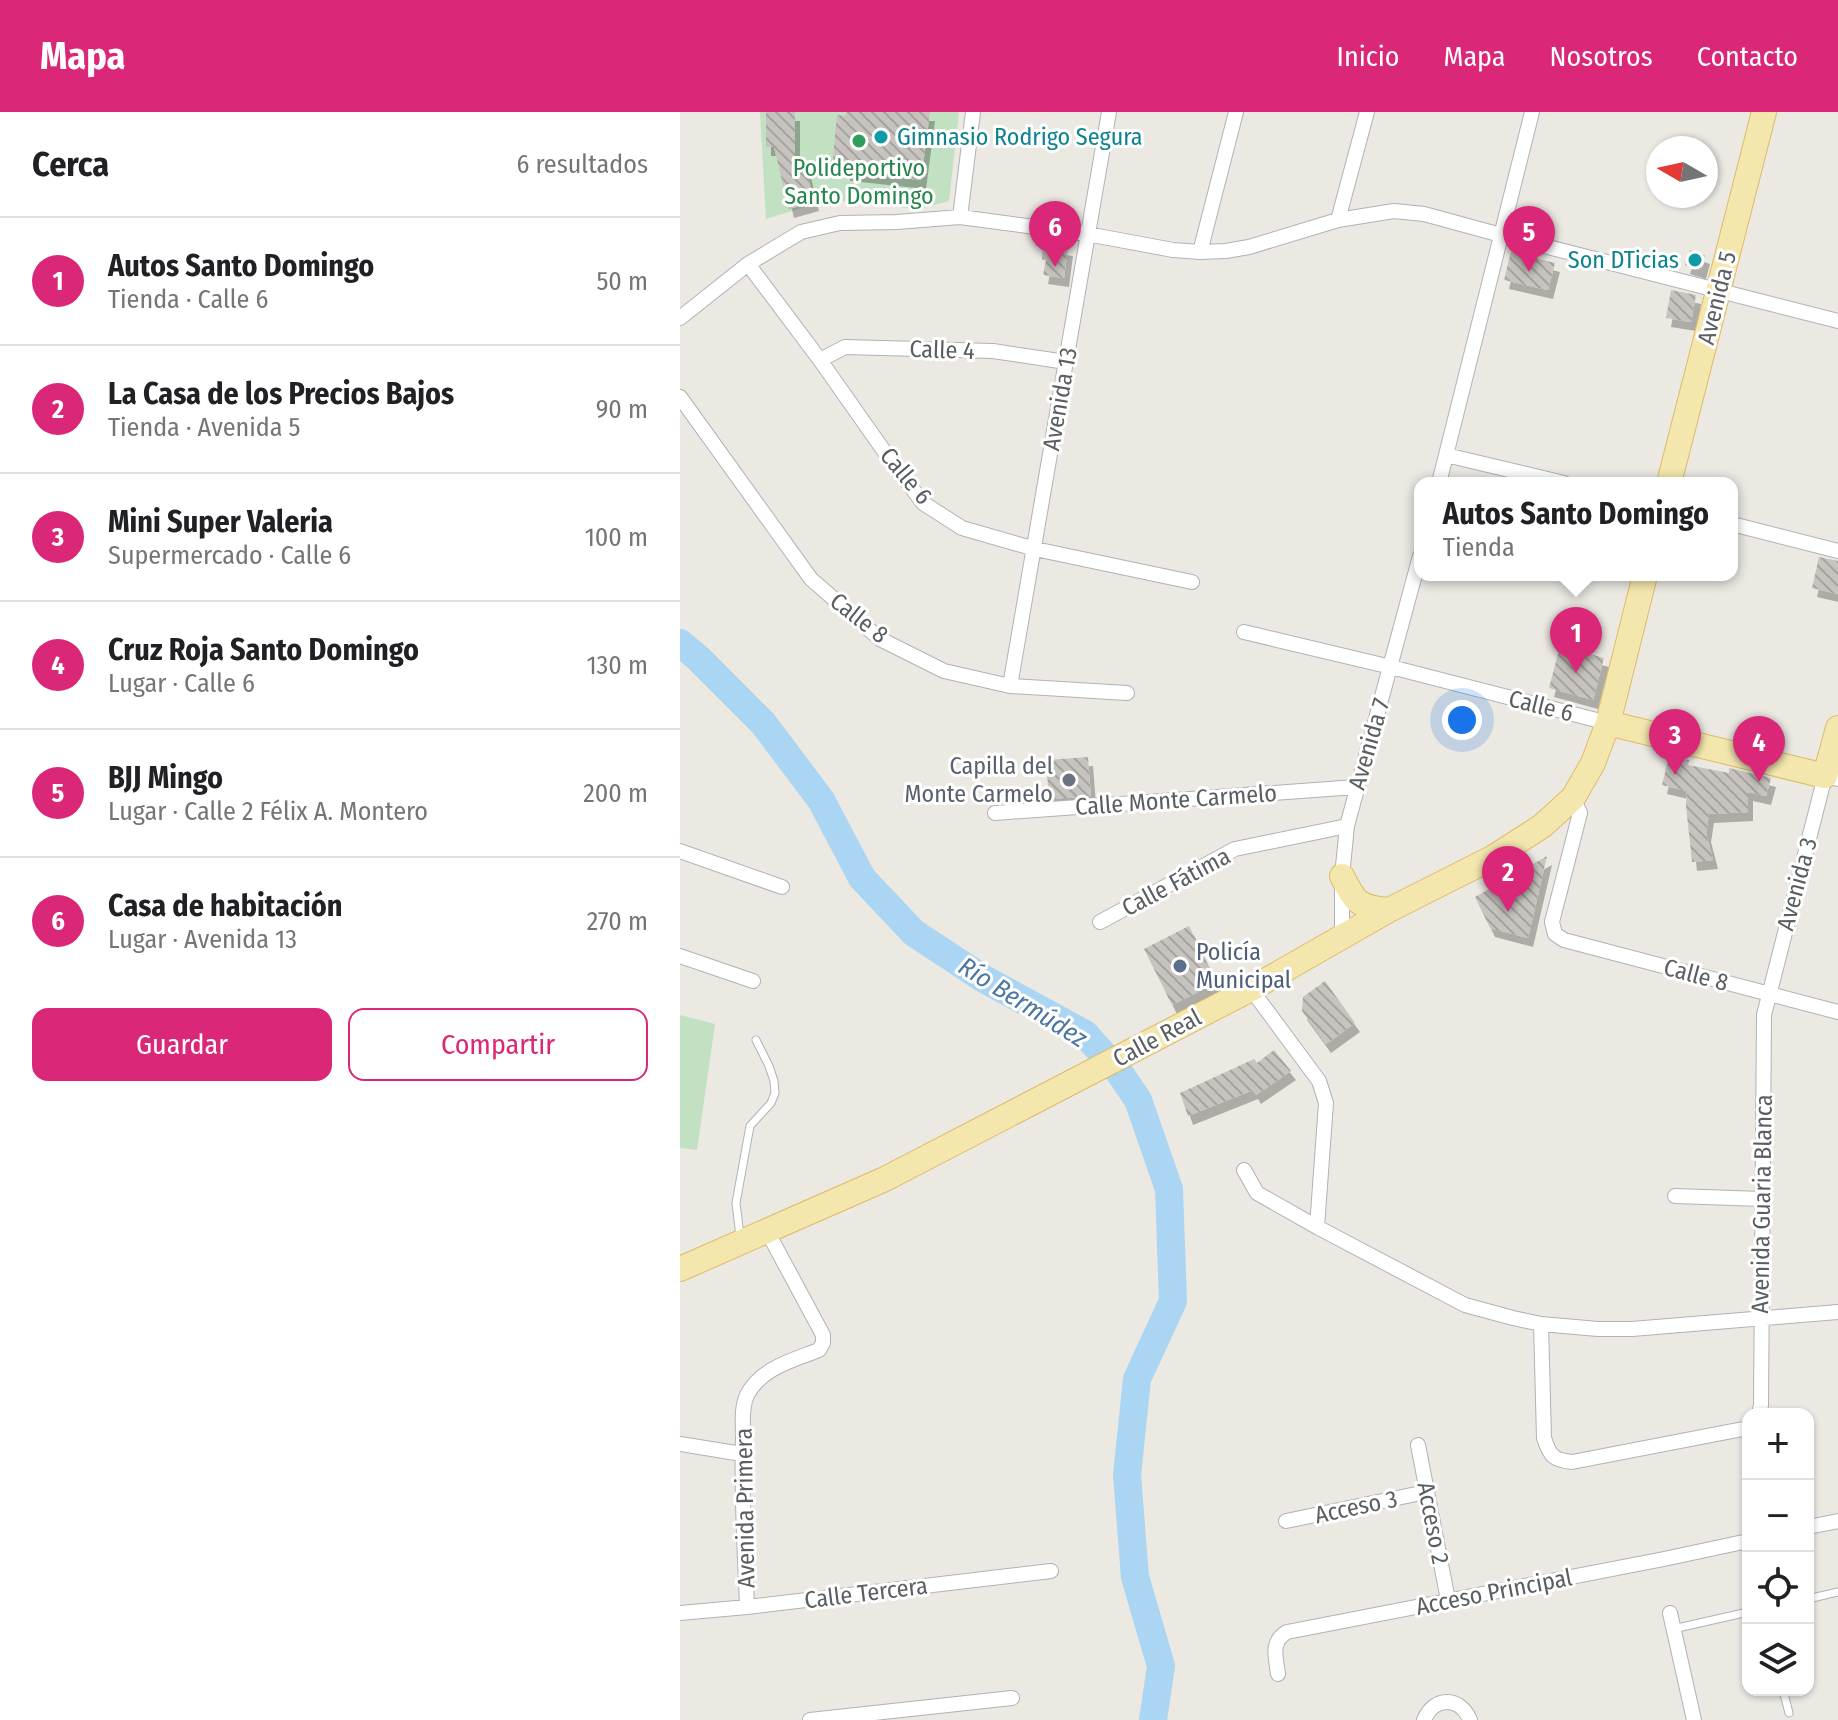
<!DOCTYPE html>
<html lang="es">
<head>
<meta charset="utf-8">
<style>
	:root { --surface:#fff; --page:#f2f2f2; --text:#202124; --muted:#757577; --line:#e0e0e0; --accent:#db2777 }
	body { margin:0; font-family:"Fira Sans Condensed",sans-serif; background:var(--page); color:var(--text) }
	.controls { position:absolute; right:24px; bottom:24px; display:grid; overflow:hidden; border-radius:16px; box-shadow:0 2px 6px #0004 }
	.controls button { width:72px; height:72px; display:grid; place-items:center; padding:0; border:0; border-bottom:2px solid var(--line); background:var(--surface); color:var(--text); font:40px sans-serif }
	.compass { position:absolute; left:966px; top:24px; width:72px; height:72px; border-radius:50%; background:var(--surface); box-shadow:0 2px 6px #0004; rotate:279deg }
	.you { position:absolute; left:782px; top:608px; width:28px; height:28px; margin:-20px; border:6px solid #fff; border-radius:50%; background:#1a73e8; box-shadow:0 0 0 12px #1a73e833 }
	.badge { display:grid; place-items:center; width:52px; height:52px; border-radius:50%; background:var(--accent); color:#fff; font-size:26px; font-weight:700 }
	.pin { position:absolute; translate:-50% -66px; filter:drop-shadow(0 2px 4px #0008) }
	.pin::after { content:''; position:absolute; top:42px; width:28px; height:24px; background:inherit; clip-path:polygon(0 0,100% 0,50% 100%) }
	.popup { position:absolute; left:734px; top:365px; width:324px; height:104px; box-sizing:border-box; display:grid; place-content:center; border-radius:16px; background:var(--surface); filter:drop-shadow(0 2px 6px #0005); font-size:26px; white-space:nowrap; color:var(--muted) }
	.popup b { font-size:30px; color:var(--text) }
	.popup::after { content:''; position:absolute; left:50%; top:100%; margin-left:-16px; border:16px solid transparent; border-top-color:var(--surface) }
	.list { margin:0; padding:0; list-style:none }
	h2 { display:flex; justify-content:space-between; align-items:center; height:104px; margin:0; padding:0 32px; font-size:34px }
	h2 small { font-size:26px; font-weight:400; color:var(--muted) }
	.list li { display:grid; grid-template-columns:52px 1fr auto; gap:24px; align-items:center; box-sizing:border-box; height:128px; padding:0 32px; border-top:2px solid var(--line) }
	.list b { display:block; font-size:30px; white-space:nowrap }
	.list p { margin:0; font-size:26px; white-space:nowrap; color:var(--muted) }
	.list em { font-size:26px; font-style:normal; color:var(--muted) }
	.actions { display:flex; gap:16px; padding:24px 32px }
	.actions a { flex:1; padding:18px 0; border:2px solid var(--accent); border-radius:16px; text-align:center; font-size:28px; color:var(--accent) }
	.actions .main { background:var(--accent); color:#fff }
	.icon { flex:none; width:44px; height:44px; fill:none; stroke:currentColor; stroke-width:2; stroke-linecap:round; stroke-linejoin:round }
	.map { position:relative; flex:none; width:1158px; height:1608px; overflow:hidden }
	header { display:flex; align-items:center; gap:48px; box-sizing:border-box; height:112px; padding:0 40px; background:var(--accent); color:#fff }
	header strong { font-size:38px }
	nav { display:flex; gap:44px; margin-inline-start:auto; font-size:28px }
	main { display:flex }
	aside { flex:1; background:var(--surface) }
	.map>svg:first-child { display:block }
</style>
</head>
<body>
<header>
<strong>Mapa</strong>
<nav><a>Inicio</a><a>Mapa</a><a>Nosotros</a><a>Contacto</a></nav>
</header>
<main>
<aside>
<h2>Cerca<small>6 resultados</small></h2>
<ul class="list">
<li><span class="badge">1</span><div><b>Autos Santo Domingo</b><p>Tienda · Calle 6</p></div><em>50 m</em></li>
<li><span class="badge">2</span><div><b>La Casa de los Precios Bajos</b><p>Tienda · Avenida 5</p></div><em>90 m</em></li>
<li><span class="badge">3</span><div><b>Mini Super Valeria</b><p>Supermercado · Calle 6</p></div><em>100 m</em></li>
<li><span class="badge">4</span><div><b>Cruz Roja Santo Domingo</b><p>Lugar · Calle 6</p></div><em>130 m</em></li>
<li><span class="badge">5</span><div><b>BJJ Mingo</b><p>Lugar · Calle 2 Félix A. Montero</p></div><em>200 m</em></li>
<li><span class="badge">6</span><div><b>Casa de habitación</b><p>Lugar · Avenida 13</p></div><em>270 m</em></li>
</ul>
<div class="actions"><a class="main">Guardar</a><a>Compartir</a></div>
</aside>
<div class="map">
<svg width="1158" height="1608" viewBox="0 0 1158 1608">
	<defs>
		<pattern id="building-back-hatch" width="6" height="6" patternUnits="userSpaceOnUse" patternTransform="scale(2)"><rect width="6" height="6" fill="#c7c4bf"/><path d="M-1 5l2 2M0 0l6 6M5-1l2 2" fill="none" stroke="#a5a29f"/></pattern>
		<filter id="shadow"><feDropShadow dx="5" dy="9" stdDeviation="0" flood-color="#0004"/></filter>
	</defs>
	<rect width="100%" height="100%" fill="#ebe9e2"/>
	<!-- park -->
	<path fill="#c2e0c2" d="M80 0H279L269 89 239 97 159 89 134 92 86 107Z
		M0 903 35 912 17 1038 0 1036Z"/>
	<g fill="none" stroke-linecap="round" stroke-linejoin="round">
		<!-- river -->
		<path stroke="#aad5f3" stroke-width="28" d="M0 531 18 546 83 611 141 688 182 766 234 821 304 867 405 922 439 960 458 988 489 1077 493 1189 457 1267 447 1363 455 1465 481 1554 473 1608"/>
	</g>
	<!-- building -->
	<path fill="url(#building-back-hatch)" filter="url(#shadow)" d="M86 0H115V50L124 48 134 90 109 97 94 35H86Z
		M166 0H250L241 68 166 60 153 46 157 3 166 4Z
		M363 132 388 135 384 166 363 163 366 148 362 147Z
		M1010 138 1025 143 1021 158 1005 153Z
		M831 140 875 151 868 178 824 168Z
		M991 178 1016 183 1011 210 986 206Z
		M1139 445 1158 449V482L1132 476Z
		M880 534 924 546 913 588 869 576Z
		M989 644 1009 648 1008 653 1049 661V656L1091 666 1086 684 1068 680V700L1029 702 1026 721 1033 748 1012 750 1006 694 1007 679 982 673Z
		M408 645 411 684 369 687 366 648Z
		M867 744 848 826 810 816 795 785Z
		M509 814 536 871 492 893 464 837Z
		M645 869 675 911 646 932 622 899 623 885Z
		M594 938 611 959 576 983 573 978 508 1004 500 981 574 947 577 951Z"/>
	<g fill="none" stroke-linecap="round" stroke-linejoin="round">
		<defs>
			<path id="service" d="M60 1124 56 1091 70 1014 91 991 95 981 94 969 89 954 76 928
				M1128 1487 1158 1480
				M993 1517 1068 1500
				M1103 1578 1109 1601"/>
			<path id="minor" d="M280 105 293 0
				M658 108 687 0
				M520 140 556 0
				M68 152 140 248 204 339 243 391 282 416 355 437 512 470
				M0 206 68 152 121 120 160 111 217 110 280 105 407 122 493 138 520 140 546 139 569 135 658 108 714 99 744 102 821 123 1158 209
				M140 248 165 235 313 239 386 250
				M0 285 131 467 200 527 264 559 330 574 447 581
				M766 343 884 371
				M759 371 852 0
				M1052 412 1158 439
				M564 520 711 555 928 611
				M330 574 429 0
				M893 686 900 701 872 810 875 822 884 828 1158 900
				M315 701 676 675
				M0 739 102 775
				M420 810 555 737 667 714
				M662 824V764L667 714 740 444
				M0 844 73 869
				M571 877 639 969 646 991 637 1115
				M564 1058 577 1081 637 1115 785 1193 833 1206 861 1212 918 1217H952L1158 1200
				M995 1084 1082 1087
				M861 1212 864 1326C870 1344 873 1348 892 1350L1068 1316
				M1079 1302 1081 1293 1084 903 1145 664 1158 667
				M0 1332 62 1342
				M738 1333 768 1488
				M606 1409 746 1380
				M1128 1415 1158 1409
				M67 1495C65 1439 61 1383 63 1326 63 1313 61 1296 67 1283 81 1256 113 1248 139 1238L143 1231V1223L87 1119
				M0 1501 67 1495 371 1459
				M990 1501 1014 1608
				M598 1562C596 1545 590 1530 607 1520L984 1447 1068 1429
				M130 1608 332 1586
				M744 1608C754 1584 780 1584 790 1608"/>
			<path id="primary" d="M989 371 1084 0
				M928 611 1145 664 1158 616
				M662 764C675 790 679 796 709 798
				M0 1157 205 1067 571 877 709 798 814 745 862 714 893 686 913 651 928 611 965 463"/>
		</defs>
		<!-- service casing -->
		<use href="#service" stroke="#b0b2b6" stroke-width="9"/>
		<!-- minor casing -->
		<use href="#minor" stroke="#b0b2b6" stroke-width="16"/>
		<!-- primary casing -->
		<use href="#primary" stroke="#debb68" stroke-width="26"/>
		<!-- service -->
		<use href="#service" stroke="#fff" stroke-width="7"/>
		<!-- minor -->
		<use href="#minor" stroke="#fff" stroke-width="14"/>
		<!-- primary -->
		<use href="#primary" stroke="#f4e7ae" stroke-width="24"/>
	</g>
	<!-- markers -->
	<g fill="#0f9aa8" stroke="#fff" stroke-width="3">
		<circle cx="201" cy="25" r="8"/>
		<circle cx="1015" cy="148" r="8"/>
	</g>
	<circle fill="#2e9e5b" stroke="#fff" stroke-width="3" cx="179" cy="29" r="8"/>
	<circle fill="#6b7280" stroke="#fff" stroke-width="3" cx="389" cy="668" r="8"/>
	<circle fill="#5c6f8a" stroke="#fff" stroke-width="3" cx="500" cy="854" r="8"/>
	<g text-anchor="middle" stroke-width="6" stroke-linejoin="round" paint-order="stroke">
		<!-- culture labels -->
		<g font-size="24" fill="#0d838f" stroke="#fff" text-anchor="start">
			<text x="217" y="33">Gimnasio Rodrigo Segura</text>
			<text x="999" y="156" text-anchor="end">Son DTicias</text>
		</g>
		<!-- leisure labels -->
		<g font-size="24" fill="#27864d" stroke="#fff">
			<text x="179" y="64">Polideportivo<tspan x="179" dy="28">Santo Domingo</tspan></text>
		</g>
		<!-- street labels -->
		<g font-size="24" fill="#5a5d61" stroke="#fff">
			<text transform="translate(1037 186) rotate(-76)" y="8">Avenida 5</text>
			<text transform="translate(262 238) rotate(2)" y="8">Calle 4</text>
			<text transform="translate(380 287) rotate(-80)" y="8">Avenida 13</text>
			<text transform="translate(226 364) rotate(50)" y="8">Calle 6</text>
			<text transform="translate(179 506) rotate(38)" y="8">Calle 8</text>
			<text transform="translate(861 594) rotate(14)" y="8">Calle 6</text>
			<text transform="translate(689 632) rotate(-74)" y="8">Avenida 7</text>
			<text transform="translate(496 688) rotate(-4)" y="8">Calle Monte Carmelo</text>
			<text transform="translate(496 770) rotate(-28)" y="8">Calle Fátima</text>
			<text transform="translate(1117 772) rotate(-75)" y="8">Avenida 3</text>
			<text transform="translate(1016 863) rotate(15)" y="8">Calle 8</text>
			<text transform="translate(477 926) rotate(-28)" y="8">Calle Real</text>
			<text transform="translate(1082 1092) rotate(-89)" y="8">Avenida Guaria Blanca</text>
			<text transform="translate(676 1395) rotate(-12)" y="8">Acceso 3</text>
			<text transform="translate(65 1396) rotate(-91)" y="8">Avenida Primera</text>
			<text transform="translate(753 1411) rotate(79)" y="8">Acceso 2</text>
			<text transform="translate(814 1480) rotate(-11)" y="8">Acceso Principal</text>
			<text transform="translate(186 1481) rotate(-7)" y="8">Calle Tercera</text>
		</g>
		<!-- worship labels -->
		<g font-size="24" fill="#5b616d" stroke="#fff" text-anchor="end">
			<text x="373" y="662">Capilla del<tspan x="373" dy="28">Monte Carmelo</tspan></text>
		</g>
		<!-- service labels -->
		<g font-size="24" fill="#4e5e75" stroke="#fff" text-anchor="start">
			<text x="516" y="848">Policía<tspan x="516" dy="28">Municipal</tspan></text>
		</g>
		<!-- water labels -->
		<g font-size="26" font-style="italic" fill="#4b77a2" stroke="#fff">
			<text transform="translate(343 890) rotate(32)" y="9">Río Bermúdez</text>
		</g>
	</g>
</svg>
<div class="controls">
<button>+</button>
<button>−</button>
<button><svg class="icon" aria-label="locate" viewBox="0 0 24 24"><circle cx="12" cy="12" r="6"/><path d="M12 2v4M12 18v4M2 12h4M18 12h4"/></svg></button>
<button><svg class="icon" aria-label="layers" viewBox="0 0 24 24"><path d="M12 4l9 5-9 5-9-5zM3 14l9 5 9-5"/></svg></button>
</div>
<svg class="compass" viewBox="-18 -18 36 36"><path d="M0-13l5 13h-10z" fill="#e53935"/><path d="M0 13l5-13h-10z" fill="#757577"/></svg>
<div class="you"></div>
<div class="pin badge" style="left:896px;top:561px">1</div>
<div class="popup"><b>Autos Santo Domingo</b>Tienda</div>
<div class="pin badge" style="left:828px;top:800px">2</div>
<div class="pin badge" style="left:995px;top:663px">3</div>
<div class="pin badge" style="left:1079px;top:670px">4</div>
<div class="pin badge" style="left:849px;top:160px">5</div>
<div class="pin badge" style="left:375px;top:155px">6</div>
</div>
</main>
</body>
</html>
